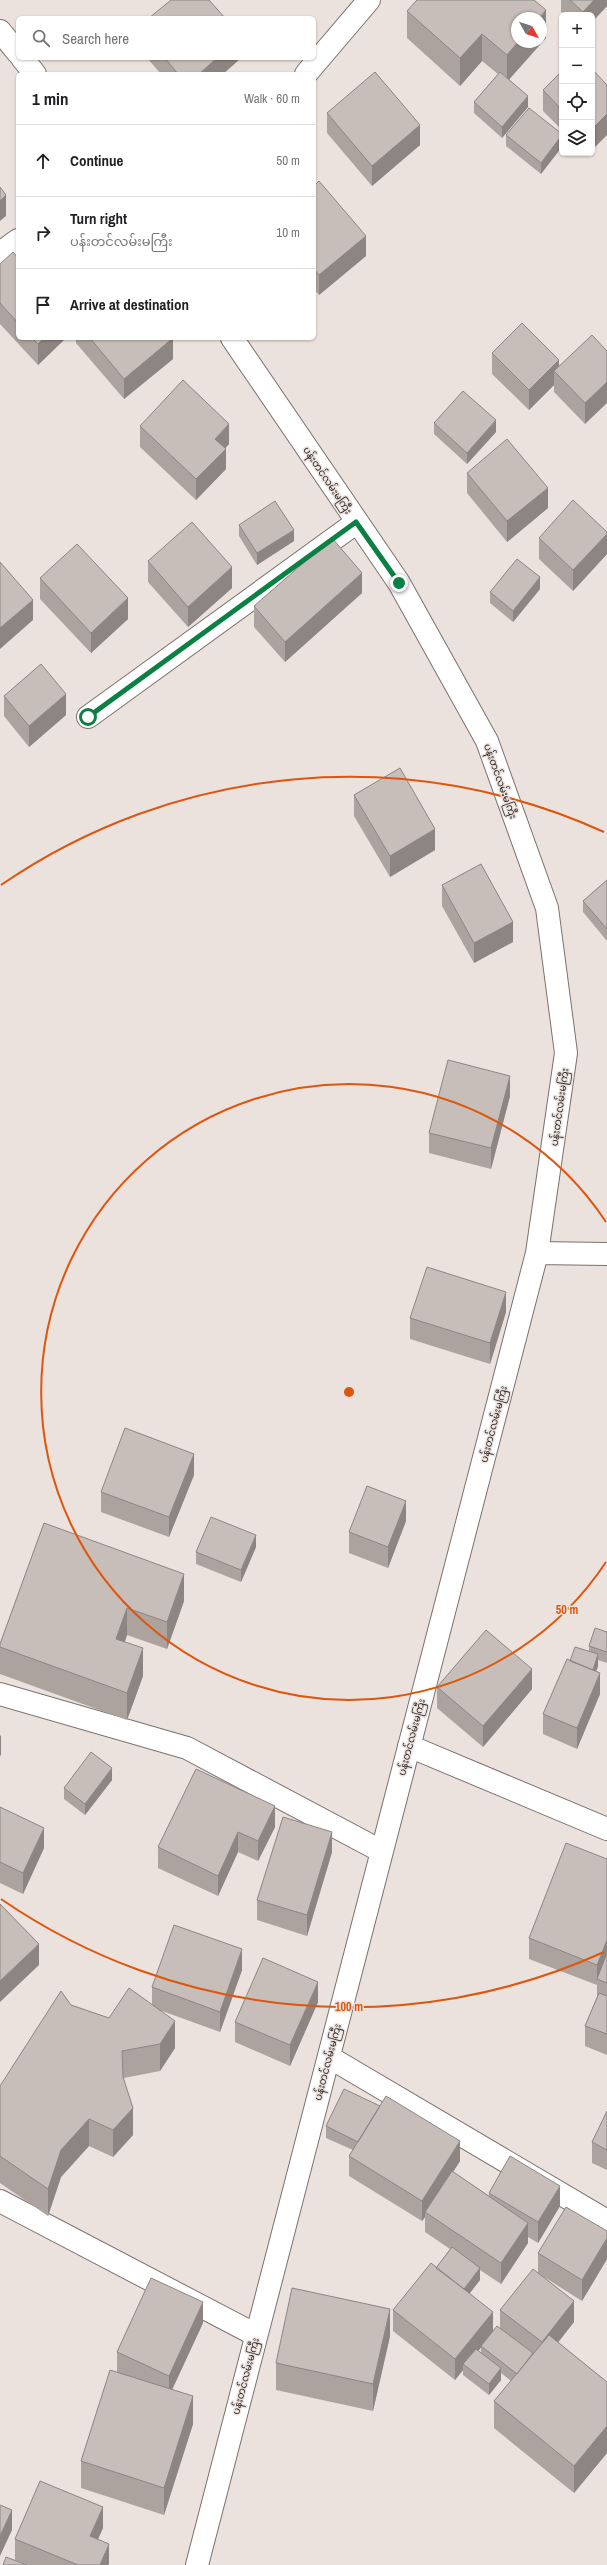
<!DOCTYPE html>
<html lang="en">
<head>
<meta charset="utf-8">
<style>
	:root { --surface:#fff; --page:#f2f2f2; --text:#202124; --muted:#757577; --line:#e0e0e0 }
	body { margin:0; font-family:"Archivo Narrow","Noto Sans Myanmar",sans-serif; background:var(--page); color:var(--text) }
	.controls { position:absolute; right:12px; top:12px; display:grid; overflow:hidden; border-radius:6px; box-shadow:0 1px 3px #0004 }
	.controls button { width:36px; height:36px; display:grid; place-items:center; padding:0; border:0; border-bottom:1px solid var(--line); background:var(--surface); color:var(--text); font:20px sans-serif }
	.compass { position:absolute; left:511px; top:12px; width:36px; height:36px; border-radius:50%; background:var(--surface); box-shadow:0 1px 3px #0004; rotate:129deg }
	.stop { position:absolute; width:12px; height:12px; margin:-9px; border:3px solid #0b8043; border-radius:50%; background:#fff }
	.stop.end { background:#0b8043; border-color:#fff; box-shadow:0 1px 4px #0008 }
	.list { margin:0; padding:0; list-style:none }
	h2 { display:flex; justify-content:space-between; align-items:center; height:52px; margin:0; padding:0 16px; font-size:17px }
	h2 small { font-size:13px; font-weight:400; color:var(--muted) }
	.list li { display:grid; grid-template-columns:26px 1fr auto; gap:12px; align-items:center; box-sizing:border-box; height:72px; padding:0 16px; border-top:1px solid var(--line) }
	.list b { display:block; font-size:15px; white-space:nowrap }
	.list p { margin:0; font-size:13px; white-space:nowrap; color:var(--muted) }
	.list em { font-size:13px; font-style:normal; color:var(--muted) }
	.icon { flex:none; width:22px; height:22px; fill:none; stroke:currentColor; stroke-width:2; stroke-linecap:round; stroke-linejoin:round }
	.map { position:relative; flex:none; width:607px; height:2565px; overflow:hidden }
	.search { position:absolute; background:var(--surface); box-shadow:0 1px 3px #0004; left:16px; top:16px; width:300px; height:44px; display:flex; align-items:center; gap:10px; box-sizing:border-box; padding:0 14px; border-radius:6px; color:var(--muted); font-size:15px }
	.panel { position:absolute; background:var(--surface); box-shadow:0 1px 3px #0004; left:16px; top:72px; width:300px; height:268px; border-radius:6px }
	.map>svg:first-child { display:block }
</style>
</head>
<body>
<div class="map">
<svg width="607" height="2565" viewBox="0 0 607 2565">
	<rect width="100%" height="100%" fill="#ebe1dd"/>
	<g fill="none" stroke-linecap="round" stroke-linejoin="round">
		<defs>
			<path id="minor" d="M0 31 18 53
				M22 58 35 74
				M306 74 369 0
				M0 253 18 240
				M88 717 357 522
				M537 1253 607 1254
				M0 1694 187 1748 381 1851
				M409 1746 607 1829
				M329 2057 607 2221
				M0 2201 256 2335
				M197 2565 537 1253 566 1053 547 908 487 741 399 583 232 338"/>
		</defs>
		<!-- minor casing -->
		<use href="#minor" stroke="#7b726e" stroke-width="24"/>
		<!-- minor -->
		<use href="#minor" stroke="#fff" stroke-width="22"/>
	</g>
	<!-- wall -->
	<path fill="#aca39f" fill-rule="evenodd" d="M561 0H607V6L592 22V15H564L561 12Z
		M407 11 546 38 509 79 528 107 502 138 474 113V102L498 74 482 61 460 86 407 38Z
		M147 58H241L223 74H161Z
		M562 71V130L543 111V90Z
		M327 113 420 145 372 186 327 133Z
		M562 134 541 174 506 146V135Z
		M314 186 366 256 319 295 314 289Z
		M18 246V338H66L38 365 0 324V264L16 256V248Z
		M592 335 585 424 554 392V385L529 410 492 374V353L559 367Z
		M76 338H173V359L124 399 76 343Z
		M434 423 496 432 467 464 434 434Z
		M140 426 229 444 225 448 226 469 196 500 140 447Z
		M467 473 548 508 507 542 467 493Z
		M239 525 294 541 257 565 239 536Z
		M607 532V554L573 591 539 559V538Z
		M148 561 232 588 188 627 148 582Z
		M40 578 128 619 91 653 40 599Z
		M540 589 513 622 490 603V592Z
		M362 593 285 662 254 627V606Z
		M4 696 66 715 29 747 4 716Z
		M354 795 435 850 390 877 354 816Z
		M607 880V941L583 912V901Z
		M442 885 513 942 474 963 442 906Z
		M510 1096 491 1169 429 1153V1133Z
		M506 1312 490 1364 410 1339V1318Z
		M194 1475 169 1537 101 1512V1492Z
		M406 1521 388 1568 349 1553V1532Z
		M44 1523 184 1601 167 1649 127 1635 125 1642 143 1676 127 1720 0 1674V1644Z
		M256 1547 241 1582 196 1564V1552Z
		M607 1632V1663L598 1660V1666L596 1671 600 1694 577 1749 543 1734V1714L570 1661 589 1651V1646Z
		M437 1687 532 1689 483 1747 437 1708Z
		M112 1780 85 1815 64 1799V1788Z
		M275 1806V1827L258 1861 238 1852 218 1896 158 1868V1847Z
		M0 1807 44 1848 23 1894 0 1883Z
		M332 1852 307 1936 257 1920V1900Z
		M607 1859V2055L585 2046V2026L597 1997V1985L529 1959V1938Z
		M242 1970 220 2032 162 2011 175 2048 160 2071 124 2078 133 2135 113 2157 89 2146 61 2177 48 2216 0 2183V2086L71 2005 109 2018 152 2004V1987Z
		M318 2002 290 2066 235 2042V2022Z
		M607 2111V2170L592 2163V2142Z
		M326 2126 460 2161 453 2172 489 2196V2193L560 2206 538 2243 528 2237V2243L501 2284 480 2270V2280L469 2294 493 2331 500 2328V2310L538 2273V2253L607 2231V2259L582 2301 544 2277 574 2322 558 2342 607 2382V2453L574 2493 494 2428V2401L511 2381 501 2373V2380L489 2395 463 2375V2370L455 2380 393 2331V2310L436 2268 450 2249 425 2232V2217L422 2221 349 2176V2156L353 2150 326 2138ZM481 2347V2353L478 2351Z
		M203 2323 172 2390 193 2424 164 2515 81 2488V2461L117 2372V2352Z
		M390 2336 373 2411 276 2390V2363Z
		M103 2528 98 2539 108 2565H28L15 2560V2539Z"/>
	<!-- shaded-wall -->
	<path fill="#8c8582" d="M594 0H607V6L592 22V15H583V12Z
		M546 10V38L507 82V55L518 42H541V18H539Z
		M482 34V61L460 86V58Z
		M217 58H241L223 74H199Z
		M528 96V107L502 138V127Z
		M607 114V135L592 150V129Z
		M420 125V145L372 186V166Z
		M562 135V147L541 174V163Z
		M6 195V216L0 221V201Z
		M366 236V256L319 295V275Z
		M44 338H66L38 365V344Z
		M173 338V359L124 399V379Z
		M559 360V377L554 371V385L529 410V390Z
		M607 382V403L585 424V403Z
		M496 420V432L467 464V453Z
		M229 424V444L215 460V439Z
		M226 449V469L196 500V479Z
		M548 488V508L507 542V521Z
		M294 530V541L257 565V553Z
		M607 534V554L573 591V570Z
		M232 567V588L188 627V607Z
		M362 573V593L285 662V642Z
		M540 577V589L513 622V611Z
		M128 598V619L91 653V633Z
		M33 600V620L0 649V628Z
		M66 694V715L29 747V726Z
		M435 829V850L390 877V856Z
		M513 922V942L474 963V943Z
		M510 1076V1096L491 1169V1148Z
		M506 1292V1312L490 1364V1343Z
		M194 1454V1475L169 1537V1517Z
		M406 1501V1521L388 1568V1547Z
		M256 1535V1547L241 1582V1570Z
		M184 1574V1601L167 1649V1622Z
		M127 1608V1635L116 1666V1639Z
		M143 1648V1676L127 1720V1693Z
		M598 1654V1666L591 1687V1675Z
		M532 1669V1689L483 1747V1726Z
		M600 1673V1694L577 1749V1728Z
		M1 1735V1755L0 1756V1736Z
		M112 1768V1780L85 1815V1804Z
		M275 1806V1827L258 1861V1841Z
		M44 1828V1848L23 1894V1873Z
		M238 1832V1852L218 1896V1876Z
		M332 1832V1852L307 1936V1915Z
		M607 1940V1961L597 1979V1965Z
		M39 1944V1965L0 2002V1981Z
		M242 1949V1970L220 2032V2012Z
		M318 1982V2002L290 2066V2045Z
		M175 2021V2048L160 2071V2044Z
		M133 2108V2135L113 2157V2130Z
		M89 2119V2146L61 2177 48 2216V2189L61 2150Z
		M460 2141V2161L427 2213 425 2212V2217L422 2221V2201Z
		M560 2186V2206L538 2243V2222Z
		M528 2223V2243L501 2284V2263Z
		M607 2238V2259L582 2301V2280Z
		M480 2268V2280L463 2302V2291Z
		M574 2301V2322L542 2363V2342Z
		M203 2302V2323L169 2396V2376Z
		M390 2309V2336L373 2411V2384Z
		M493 2312V2333L466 2366 463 2364V2370L455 2380V2359Z
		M501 2368V2380L489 2395V2384Z
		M193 2396V2424L164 2515V2488Z
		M607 2426V2453L574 2493V2466Z
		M103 2507V2528L90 2557V2536Z
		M12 2510V2530L0 2556V2536Z
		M109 2544V2564L108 2565H100Z"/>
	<!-- building -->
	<path fill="#c8beb9" stroke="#8c8582" d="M171 0H209L225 18H149Z
		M417 0H534L546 10 539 18H517V42H518L507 55 482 34 460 58 407 11Z
		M570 0H594L583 12Z
		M165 58H217L199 74H178Z
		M592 69 607 85V114L592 129Z
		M562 71V110L543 90Z
		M375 72 420 125 372 166 327 113Z
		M500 72 528 96 502 127 474 102Z
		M529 108 562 134V135L541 163 506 135Z
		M319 181 366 236 319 275 314 269V186Z
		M0 187 6 195 0 201Z
		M13 252 18 258V323L0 303V264Z
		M522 323 559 360 529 390 492 353Z
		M592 335 607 351V382L585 403 554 371Z
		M32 338H44L38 344Z
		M90 338H173L124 379Z
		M183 380 229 424 215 439 226 449 196 479 140 426Z
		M463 391 496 420 467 453 434 423Z
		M507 439 548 488 507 521 467 473Z
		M573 500 607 532V534L573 570 539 538Z
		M275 501 294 530 257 553 239 525Z
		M192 522 232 567 188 607 148 561Z
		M332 538 362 573 285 642 254 606Z
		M77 544 128 598 91 633 40 578Z
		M517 559 540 577 513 611 490 592Z
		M0 562 33 600 0 628Z
		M41 664 66 694 29 726 4 696Z
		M400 768 435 829 390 856 354 795Z
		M481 864 513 922 474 943 442 885Z
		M607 880V929L583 901Z
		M448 1060 510 1076 491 1148 429 1133Z
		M427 1267 506 1292 490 1343 410 1318Z
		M125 1428 194 1454 169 1517 101 1492Z
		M367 1486 406 1501 388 1547 349 1532Z
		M211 1517 256 1535 241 1570 196 1552Z
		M44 1523 184 1574 167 1622 127 1608 116 1639 143 1648 127 1693 0 1647V1644Z
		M595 1628 607 1632V1652L589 1646Z
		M486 1630 532 1669 483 1726 437 1687Z
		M575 1647 598 1654 593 1670 570 1661Z
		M567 1659 600 1673 577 1728 543 1714Z
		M91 1752 112 1768 85 1804 64 1788Z
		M196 1769 275 1806 258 1841 238 1832 218 1876 158 1847Z
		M0 1807 44 1828 23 1873 0 1862Z
		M283 1817 332 1832 307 1915 257 1900Z
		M566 1843 607 1859V1940L597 1965 529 1938Z
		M0 1904 39 1944 0 1981Z
		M174 1925 242 1949 220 2012 152 1987Z
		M607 1953V1983L597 1979Z
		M263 1958 318 1982 290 2045 235 2022Z
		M129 1988 175 2021 160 2044 122 2051 123 2077 133 2108 113 2130 89 2119 61 2150 48 2189 0 2156V2086L61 1991 71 2005 109 2018Z
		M599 1993 607 1996V2034L585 2026Z
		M344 2089 380 2106 358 2142 326 2126Z
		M386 2096 460 2141 422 2201 349 2156Z
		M607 2111V2150L592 2142Z
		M510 2156 560 2186 538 2222 489 2193Z
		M452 2171 528 2223 501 2263 425 2212Z
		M566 2207 607 2231V2238L582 2280 538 2253Z
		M452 2247 480 2268 464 2289 436 2268Z
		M431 2263 493 2312 455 2359 393 2310Z
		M533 2269 574 2301 542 2342 500 2310Z
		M151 2278 203 2302 169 2376 117 2352Z
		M292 2288 390 2309 373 2384 276 2363Z
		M497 2326 533 2353 517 2374 481 2346Z
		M549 2335 607 2382V2426L574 2466 494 2401Z
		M476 2349 501 2368 489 2384 463 2364Z
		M110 2370 193 2396 164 2488 81 2461Z
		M40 2481 103 2507 90 2536 109 2544 100 2565H78L15 2539Z
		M0 2505 12 2510 0 2536Z
		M6 2557 27 2565H3Z"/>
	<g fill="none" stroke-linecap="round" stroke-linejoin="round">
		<!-- route -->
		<path stroke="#0b8043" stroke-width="5" d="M88 717 356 522 399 583"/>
	</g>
	<!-- distance rings -->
	<g fill="none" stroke="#de560d" stroke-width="2">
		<path d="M606 1562A308 308 0 1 1 606 1222"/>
		<path d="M604 1952A615 615 0 0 1 1 1899M1 885A615 615 0 0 1 604 832"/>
	</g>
	<g text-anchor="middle" stroke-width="3" stroke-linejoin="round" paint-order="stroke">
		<!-- street labels -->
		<g font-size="10" fill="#2a2624" stroke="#ebe1dd">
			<text transform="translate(328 480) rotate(56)" y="4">ပန်းတင်လမ်းမကြီး</text>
			<text transform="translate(501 781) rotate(70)" y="4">ပန်းတင်လမ်းမကြီး</text>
			<text transform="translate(559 1107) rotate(-82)" y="4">ပန်းတင်လမ်းမကြီး</text>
			<text transform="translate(493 1424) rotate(-75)" y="4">ပန်းတင်လမ်းမကြီး</text>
			<text transform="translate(411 1737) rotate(-75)" y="4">ပန်းတင်လမ်းမကြီး</text>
			<text transform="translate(327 2062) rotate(-75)" y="4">ပန်းတင်လမ်းမကြီး</text>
			<text transform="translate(245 2376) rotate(-75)" y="4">ပန်းတင်လမ်းမကြီး</text>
		</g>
	</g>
	<circle cx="349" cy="1392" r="6" fill="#de560d" stroke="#ebe1dd" stroke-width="2"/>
	<g font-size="12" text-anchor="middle" font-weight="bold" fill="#de560d" stroke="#ebe1dd" stroke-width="3" stroke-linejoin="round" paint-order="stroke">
		<text x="567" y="1614">50 m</text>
		<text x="349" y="2011">100 m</text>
	</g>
</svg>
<div class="controls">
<button>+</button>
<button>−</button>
<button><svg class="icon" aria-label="locate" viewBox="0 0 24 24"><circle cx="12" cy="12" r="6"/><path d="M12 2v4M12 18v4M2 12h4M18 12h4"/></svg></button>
<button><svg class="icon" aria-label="layers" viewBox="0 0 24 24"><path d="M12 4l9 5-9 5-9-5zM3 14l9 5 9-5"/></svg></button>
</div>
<svg class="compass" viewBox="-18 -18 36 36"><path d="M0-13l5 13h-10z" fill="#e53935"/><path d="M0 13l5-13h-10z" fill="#757577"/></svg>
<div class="stop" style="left:88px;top:717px"></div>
<div class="stop end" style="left:399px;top:583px"></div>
<div class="search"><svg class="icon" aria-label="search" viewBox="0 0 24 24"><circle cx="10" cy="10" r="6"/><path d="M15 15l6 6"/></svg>Search here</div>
<section class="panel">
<h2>1 min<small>Walk · 60 m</small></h2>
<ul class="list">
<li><svg class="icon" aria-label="ahead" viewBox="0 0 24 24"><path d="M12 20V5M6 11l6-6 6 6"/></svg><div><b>Continue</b></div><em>50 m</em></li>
<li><svg class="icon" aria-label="right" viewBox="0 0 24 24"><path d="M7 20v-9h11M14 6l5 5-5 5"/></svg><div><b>Turn right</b><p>ပန်းတင်လမ်းမကြီး</p></div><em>10 m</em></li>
<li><svg class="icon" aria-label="arrive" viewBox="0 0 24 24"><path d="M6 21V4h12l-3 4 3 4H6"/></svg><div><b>Arrive at destination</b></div></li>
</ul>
</section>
</div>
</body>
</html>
